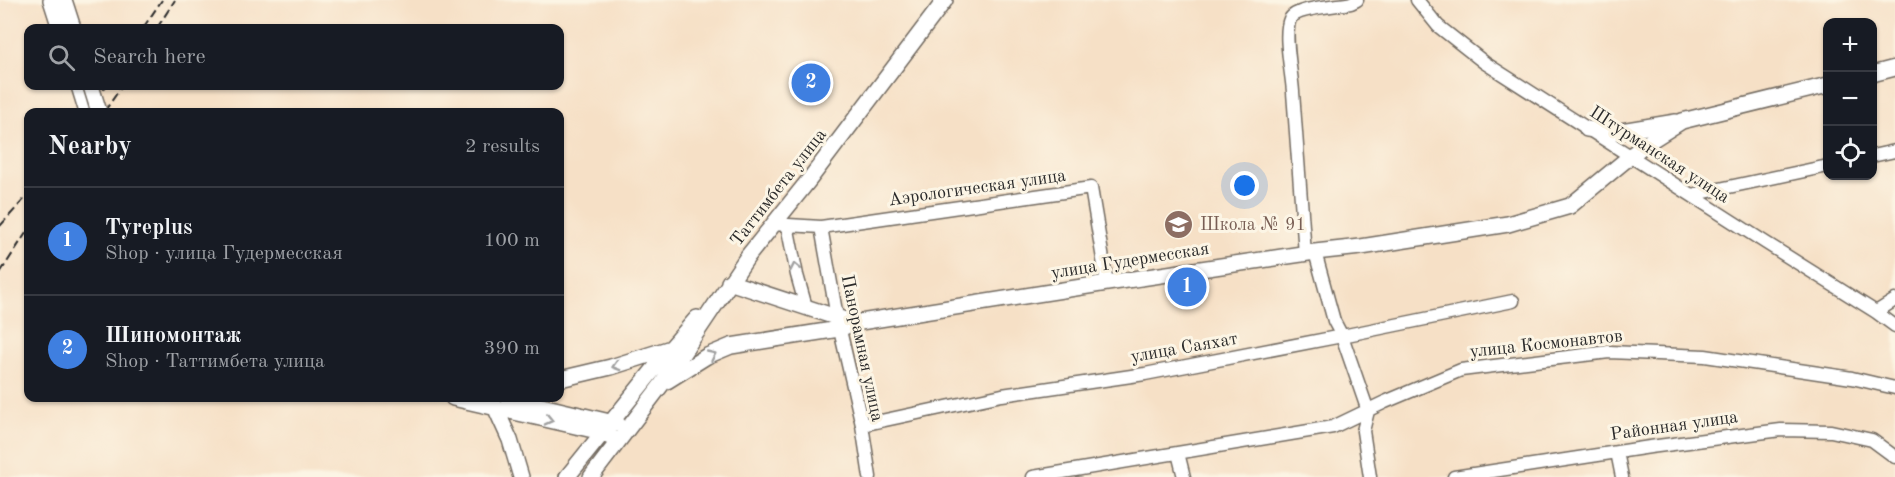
<!DOCTYPE html>
<html lang="en">
<head>
<meta charset="utf-8">
<style>
	:root { --surface:#171b24; --page:#242831; --text:#f1f3f6; --muted:#9ea1a6; --line:#363941; --accent:#0b8043 }
	body { margin:0; font-family:"Old Standard TT",serif; background:var(--page); color:var(--text) }
	.controls { position:absolute; right:18px; top:18px; display:grid; overflow:hidden; border-radius:12px; box-shadow:0 2px 4px #0004 }
	.controls button { width:54px; height:54px; display:grid; place-items:center; padding:0; border:0; border-bottom:2px solid var(--line); background:var(--surface); color:var(--text); font:30px sans-serif }
	.you { position:absolute; left:1245px; top:186px; width:21px; height:21px; margin:-15px; border:4px solid #fff; border-radius:50%; background:#1a73e8; box-shadow:0 0 0 9px #1a73e833 }
	.badge { display:grid; place-items:center; width:39px; height:39px; border-radius:50%; background:var(--accent); color:#fff; font-size:20px; font-weight:700 }
	.pin { position:absolute; translate:-50% -50%; border:3px solid #fff; box-shadow:0 2px 6px #0006 }
	.list { margin:0; padding:0; list-style:none }
	h2 { display:flex; justify-content:space-between; align-items:center; height:78px; margin:0; padding:0 24px; font-size:26px }
	h2 small { font-size:20px; font-weight:400; color:var(--muted) }
	.list li { display:grid; grid-template-columns:39px 1fr auto; gap:18px; align-items:center; box-sizing:border-box; height:108px; padding:0 24px; border-top:2px solid var(--line) }
	.list b { display:block; font-size:22px; white-space:nowrap }
	.list p { margin:0; font-size:20px; white-space:nowrap; color:var(--muted) }
	.list em { font-size:20px; font-style:normal; color:var(--muted) }
	.icon { flex:none; width:33px; height:33px; fill:none; stroke:currentColor; stroke-width:2; stroke-linecap:round; stroke-linejoin:round }
	.map { position:relative; flex:none; width:1895px; height:477px; overflow:hidden }
	.search { position:absolute; background:var(--surface); box-shadow:0 2px 4px #0004; left:24px; top:24px; width:540px; height:66px; display:flex; align-items:center; gap:15px; box-sizing:border-box; padding:0 21px; border-radius:12px; color:var(--muted); font-size:22px }
	.panel { position:absolute; background:var(--surface); box-shadow:0 2px 4px #0004; left:24px; top:108px; width:540px; height:294px; border-radius:12px }
	.map>svg:first-child { display:block }
</style>
</head>
<body>
<div class="map">
<svg width="1895" height="477" viewBox="0 0 1895 477">
	<rect width="100%" height="100%" fill="#fcf5e5"/>
	<filter id="ink" filterUnits="userSpaceOnUse"><feTurbulence type="fractalNoise" baseFrequency=".0167" numOctaves="2"/><feDisplacementMap in="SourceGraphic" scale="12" xChannelSelector="R" yChannelSelector="G"/><feConvolveMatrix kernelMatrix="1 2 1 2 8 2 1 2 1" color-interpolation-filters="sRGB"/></filter>
	<filter id="wash" filterUnits="userSpaceOnUse"><feTurbulence type="fractalNoise" baseFrequency=".008" numOctaves="4" result="noise"/><feDisplacementMap in="SourceGraphic" scale="24" xChannelSelector="R" yChannelSelector="G"/><feGaussianBlur stdDeviation="1.35" result="paint"/><feColorMatrix in="noise" values="0 0 0 0 0 0 0 0 0 0 0 0 0 0 0 0 0 1.4 0 .05"/><feComposite in="paint" operator="in"/></filter>
	<g filter="url(#wash)">
		<rect width="100%" height="100%" fill="#f6e0c6"/>
	</g>
	<g filter="url(#ink)">
		<g fill="none" stroke-linecap="round" stroke-linejoin="round">
			<defs>
				<path id="minor" d="M1417 0 1438 26 1485 63 1766 243 1876 312 1895 326
					M1872 156 1895 151
					M1691 195 1828 166
					M772 224 821 227 1091 188 1107 283
					M787 225 797 275 806 307
					M821 227 837 317 862 425 870 477
					M1315 252 1334 321 1342 336 1368 411 1363 431 1370 477
					M1305 254C1301 200 1297 146 1293 92 1292 74 1283 34 1290 19 1296 7 1338 6 1351 3L1357 0
					M1876 312 1895 300
					M862 425 1002 395 1145 374 1342 336 1513 301
					M1617 452 1622 477
					M1178 453 1184 477
					M1033 477 1333 427 1385 402 1461 370 1609 352 1705 356 1852 378 1895 388
					M1454 477 1650 447 1781 430 1831 431 1872 440 1895 457"/>
				<path id="major" d="M51 0 60 28
					M64 0 73 28
					M1872 74 1895 68
					M79 86 87 112
					M1587 129 1615 132 1676 122
					M729 282 854 323 1107 283 1315 252 1361 247 1508 224 1570 206 1644 145 1682 121 1828 85
					M560 379 611 367 671 348
					M667 381 707 356 731 346 839 329 854 323
					M453 398 602 432 610 436
					M508 398 618 424
					M495 407 510 440 521 477
					M567 477 671 348 697 318
					M591 477 662 384 748 256 809 180 945 0"/>
			</defs>
			<!-- minor casing -->
			<use href="#minor" stroke="#726a61" stroke-width="15"/>
			<!-- major casing -->
			<use href="#major" stroke="#726a61" stroke-width="18"/>
			<!-- minor -->
			<use href="#minor" stroke="#fff" stroke-width="12"/>
			<!-- major -->
			<use href="#major" stroke="#fff" stroke-width="15"/>
			<!-- rail -->
			<path stroke="#2b2b2b" stroke-width="2" stroke-dasharray="9 4.5" stroke-linecap="butt" d="M143 28 162 0
				M157 28 175 0
				M88 112 106 86
				M104 112 122 86
				M0 226 28 195
				M0 273 28 230"/>
			<defs>
				<path id="major-bridge" d="M91 86 99 112"/>
			</defs>
			<!-- major-bridge casing -->
			<use href="#major-bridge" stroke="#726a61" stroke-width="18" stroke-linecap="butt"/>
			<!-- major-bridge -->
			<use href="#major-bridge" stroke="#fff" stroke-width="15"/>
		</g>
		<!-- one-way arrows -->
		<defs><path id="oneway-chevron" d="M-2-3.5L2.5 0L-2 3.5" fill="none" stroke-width="1.6" stroke-linecap="round" stroke-linejoin="round" transform="scale(1.5)"/></defs>
		<g stroke="#a0a0a0">
			<use href="#oneway-chevron" transform="translate(795 267) rotate(-101)"/>
			<use href="#oneway-chevron" transform="translate(712 355) rotate(-25)"/>
			<use href="#oneway-chevron" transform="translate(616 366) rotate(163)"/>
			<use href="#oneway-chevron" transform="translate(549 420) rotate(13)"/>
		</g>
	</g>
	<!-- icons -->
	<defs>
		<symbol id="school-disc" viewBox="-11 -11 22 22"><circle r="9.5" fill="#8d6e63" stroke="#fcf5e5"/><path d="M0-5L7-2L0 1L-7-2ZM-4 1L0 2.5L4 1V4Q0 6-4 4Z" fill="#fff"/></symbol>
	</defs>
	<g fill-rule="evenodd">
		<use href="#school-disc" x="1162" y="208" width="33" height="33"/>
	</g>
	<g text-anchor="middle" stroke-width="6" stroke-linejoin="round" paint-order="stroke">
		<!-- street labels -->
		<g font-size="18" fill="#2b2b2b" stroke="#fcf5e5">
			<text transform="translate(1660 154) rotate(33)" y="6">Штурманская улица</text>
			<text transform="translate(778 187) rotate(-52)" y="6">Таттимбета улица</text>
			<text transform="translate(977 187) rotate(-8)" y="6">Аэрологическая улица</text>
			<text transform="translate(1130 260) rotate(-9)" y="6">улица Гудермесская</text>
			<text transform="translate(1546 343) rotate(-6)" y="6">улица Космонавтов</text>
			<text transform="translate(1184 347) rotate(-10)" y="6">улица Саяхат</text>
			<text transform="translate(863 348) rotate(78)" y="6">Панорамная улица</text>
			<text transform="translate(1674 425) rotate(-8)" y="6">Районная улица</text>
		</g>
		<!-- education labels -->
		<g font-size="18" fill="#785e54" stroke="#fcf5e5" text-anchor="start">
			<text x="1200" y="230">Школа № 91</text>
		</g>
	</g>
</svg>
<div class="controls">
<button>+</button>
<button>−</button>
<button><svg class="icon" aria-label="locate" viewBox="0 0 24 24"><circle cx="12" cy="12" r="6"/><path d="M12 2v4M12 18v4M2 12h4M18 12h4"/></svg></button>
</div>
<div class="you"></div>
<div class="pin badge" style="left:1187px;top:287px;background:#3f7fe0">1</div>
<div class="pin badge" style="left:811px;top:83px;background:#3f7fe0">2</div>
<div class="search"><svg class="icon" aria-label="search" viewBox="0 0 24 24"><circle cx="10" cy="10" r="6"/><path d="M15 15l6 6"/></svg>Search here</div>
<section class="panel">
<h2>Nearby<small>2 results</small></h2>
<ul class="list">
<li><span class="badge" style="background:#3f7fe0">1</span><div><b>Tyreplus</b><p>Shop · улица Гудермесская</p></div><em>100 m</em></li>
<li><span class="badge" style="background:#3f7fe0">2</span><div><b>Шиномонтаж</b><p>Shop · Таттимбета улица</p></div><em>390 m</em></li>
</ul>
</section>
</div>
</body>
</html>
